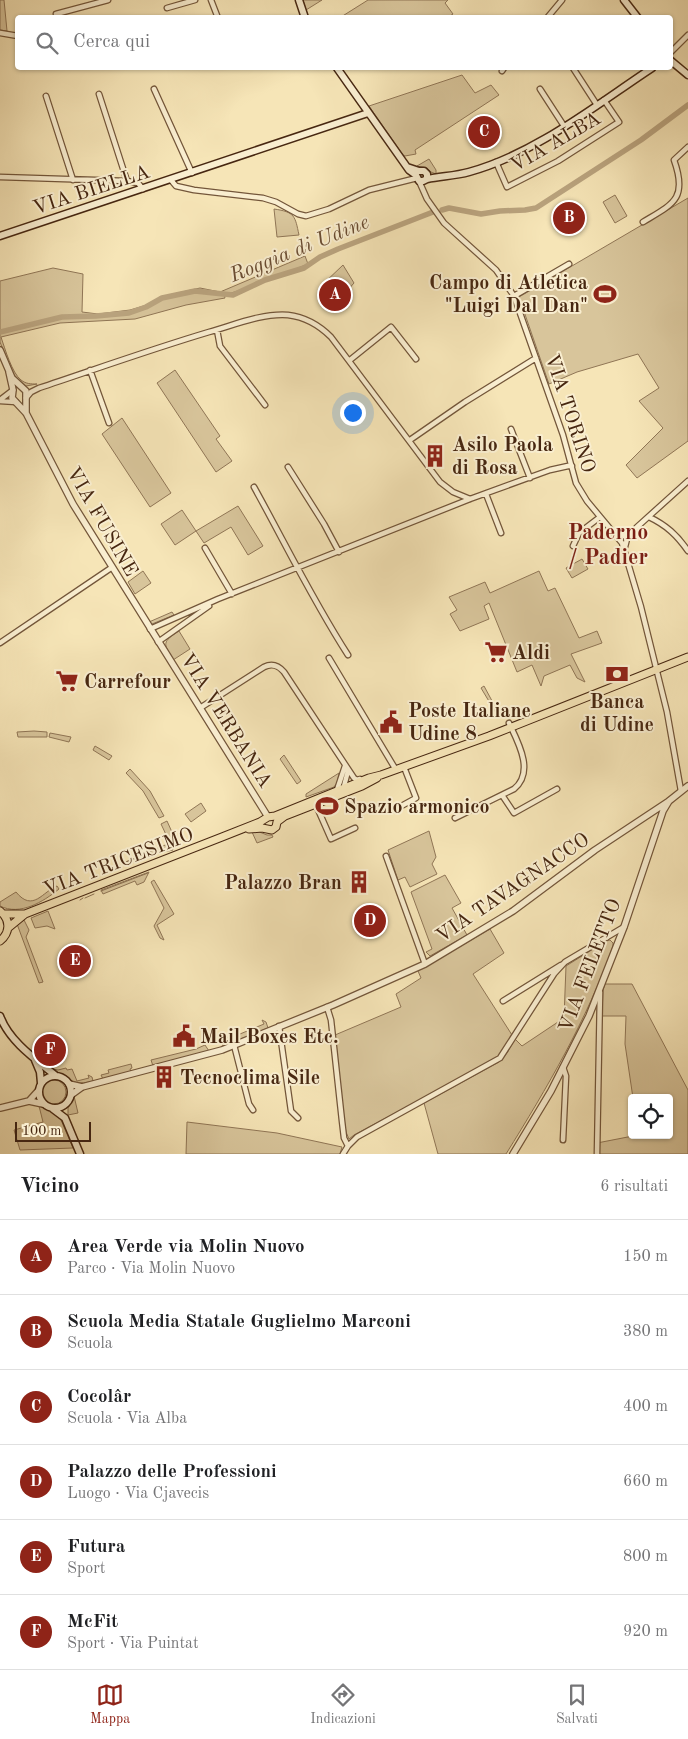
<!DOCTYPE html>
<html lang="it">
<head>
<meta charset="utf-8">
<style>
	:root { --surface:#fff; --page:#f2f2f2; --text:#202124; --muted:#757577; --line:#e0e0e0; --accent:#8f2418 }
	body { margin:0; font-family:"Old Standard TT",serif; background:var(--page); color:var(--text) }
	.controls { position:absolute; right:15px; bottom:15px; display:grid; overflow:hidden; border-radius:5px; box-shadow:0 1px 4px #0004 }
	.controls button { width:45px; height:45px; display:grid; place-items:center; padding:0; border:0; border-bottom:1px solid var(--line); background:var(--surface); color:var(--text); font:25px sans-serif }
	.scale { position:absolute; left:15px; bottom:12px; width:76px; box-sizing:border-box; padding-left:5px; border:2px solid #472711; border-top:0; font-size:14px; line-height:18px; white-space:nowrap; color:#472711; -webkit-text-stroke:4px #f9eed0; paint-order:stroke }
	.you { position:absolute; left:352px; top:412px; width:18px; height:18px; margin:-12px; border:4px solid #fff; border-radius:50%; background:#1a73e8; box-shadow:0 0 0 8px #1a73e833 }
	.badge { display:grid; place-items:center; width:32px; height:32px; border-radius:50%; background:var(--accent); color:#fff; font-size:16px; font-weight:700 }
	.pin { position:absolute; translate:-50% -50%; border:2px solid #fff; box-shadow:0 1px 5px #0006 }
	.list { margin:0; padding:0; list-style:none }
	h2 { display:flex; justify-content:space-between; align-items:center; height:65px; margin:0; padding:0 20px; font-size:21px }
	h2 small { font-size:16px; font-weight:400; color:var(--muted) }
	.list li { display:grid; grid-template-columns:32px 1fr auto; gap:15px; align-items:center; box-sizing:border-box; height:75px; padding:0 20px; border-top:1px solid var(--line) }
	.list b { display:block; font-size:19px; white-space:nowrap }
	.list p { margin:0; font-size:16px; white-space:nowrap; color:var(--muted) }
	.list em { font-size:16px; font-style:normal; color:var(--muted) }
	.icon { flex:none; width:28px; height:28px; fill:none; stroke:currentColor; stroke-width:2; stroke-linecap:round; stroke-linejoin:round }
	.map { position:relative; flex:none; width:688px; height:1154px; overflow:hidden }
	.search { position:absolute; background:var(--surface); box-shadow:0 1px 4px #0004; left:15px; right:15px; top:15px; height:55px; display:flex; align-items:center; gap:12px; box-sizing:border-box; padding:0 18px; border-radius:5px; color:var(--muted); font-size:19px }
	.sheet { height:515px; background:var(--surface) }
	nav { display:flex; justify-content:space-around; align-items:center; box-sizing:border-box; height:70px; border-top:1px solid var(--line); background:var(--surface); font-size:14px; color:var(--muted) }
	nav a { display:grid; justify-items:center; gap:2px }
	nav .on { color:var(--accent) }
	.map>svg:first-child { display:block }
</style>
</head>
<body>
<div class="map">
<svg width="688" height="1154" viewBox="0 0 688 1154">
	<rect width="100%" height="100%" fill="#f6e5b7"/>
	<filter id="stains"><feTurbulence type="fractalNoise" baseFrequency=".004" numOctaves="4"/><feColorMatrix values="0 0 0 0 .2 0 0 0 0 .09 0 0 0 0 .02 0 0 0 .5 -.17"/></filter>
	<radialGradient id="worn" r=".72"><stop offset=".6" stop-color="#630" stop-opacity="0"/><stop offset="1" stop-color="#630" stop-opacity=".3"/></radialGradient>
	<!-- green -->
	<path fill="#d8c59b" stroke="#907656" d="M0 0H4L7 31 0 30Z
		M303 0H322L306 10Z
		M368 0H448L445 3 453 14 447 18 341 17Z
		M462 75 475 93 491 85 499 95 415 150 416 154 405 156 403 155 369 106Z
		M429 159 436 170V174L431 172 427 168 417 166Z
		M615 195 627 216 615 223 603 202Z
		M688 198V441L637 478 626 465 663 428 639 401 659 388 638 354 577 372 549 384 519 297Z
		M274 209C295 212 295 216 299 235L277 237Z
		M305 256 308 264C295 270 280 273 266 279 252 284 239 293 224 294L225 298 186 305 135 319 60 323 1 337C5 349 12 373 21 380 26 384 31 384 37 384L26 386 16 380 12 373 0 342V281L53 268 83 274 82 312 98 314 130 310 147 305 160 297 200 288 220 292Z
		M343 265 354 283 331 309 322 285Z
		M175 370 220 436 216 439 232 461 216 472 157 383Z
		M122 418 171 493 150 507 102 434Z
		M238 506 263 546 248 555 231 527 204 543 196 531 175 545 161 524 182 510 196 531Z
		M582 559 588 569 572 578 566 568Z
		M143 571 151 583 135 594 128 582Z
		M539 571 548 591 555 588 579 638 597 631 602 643 571 654 585 682 577 678 570 665 544 676 541 686 532 665 517 672 489 603 484 606 489 619 460 631 450 614 457 610 449 597 485 582 490 593Z
		M172 612 174 615 152 624 149 622Z
		M179 631 190 649 173 660C163 643 162 642 179 631Z
		M484 686 498 712 496 713 481 688Z
		M34 731 47 732V737H18L17 732Z
		M50 733 71 737 69 742 49 737Z
		M95 746 112 756 109 760 93 750Z
		M284 755 301 781 297 784 280 759Z
		M130 769 150 791 164 816 159 818 143 791 126 773Z
		M339 773 337 783 334 787 306 797V794Z
		M201 803 206 811 191 822 185 814Z
		M167 821 176 841 170 843 173 850 145 856 123 863 170 843 161 824Z
		M257 831 267 835H272L273 837 257 843 252 832Z
		M429 831 436 857 432 864 437 874 410 887 405 877 398 880 388 850Z
		M149 872 144 882 137 885 135 881 103 894 101 890Z
		M445 875 461 903 452 908 467 935 430 956 426 952 432 949 411 892Z
		M154 880 174 914 157 925 164 940 160 938 154 926 164 908 151 882Z
		M57 886 59 889C43 902 20 916 0 906V902L16 892C33 913 43 891 57 886Z
		M48 911 55 929 47 926 35 928 31 918Z
		M24 920 29 930 26 937 43 982 39 983 17 924Z
		M490 929 504 953 473 974 512 1035 503 1050 496 1059 354 1135 349 1139 346 1132 343 1112 335 1035 401 1007 396 994 421 978 418 971Z
		M610 940 613 943V946C587 1020 547 1088 506 1154H438L424 1103 499 1062 507 1053 515 1039 522 1046 564 1018 566 966 606 941Z
		M605 984H632L688 1090V1154H597V1143L638 1135H669V1098H633L625 1044 626 1016H602L603 990Z
		M262 1020 266 1022 268 1028 223 1046 221 1041 223 1037 226 1035 228 1039 264 1024Z
		M205 1045 209 1051 153 1066 151 1060 196 1049Z
		M131 1064 132 1068 130 1069 131 1072 103 1079 101 1075 109 1073 108 1070Z
		M66 1068 67 1070 72 1069 77 1081 89 1078 88 1075 92 1077 93 1081C74 1086 68 1080 53 1069L58 1070Z
		M42 1092a12 12 0 1 1 24 0a12 12 0 1 1-24 0Z
		M74 1096 78 1113 68 1115V1108Z
		M39 1106 53 1112 61 1120 73 1148 20 1150 14 1130 43 1122Z
		M187 1122 277 1133 342 1147 340 1154H186Z"/>
	<g fill="none" stroke-linecap="round" stroke-linejoin="round">
		<!-- stream -->
		<path stroke="#8c7253" stroke-width="1" d="M101 891 148 873
			M85 898 94 894
			M80 900 83 898"/>
		<!-- canal -->
		<path stroke="#baa47f" stroke-width="5.5" d="M442 210 449 208 481 214 500 211 525 210 536 208 641 140 688 105
			M0 332 62 317 96 316 129 313 146 307 162 298 195 291 233 295 265 280 304 268 320 257 338 249 433 212"/>
		<defs>
			<path id="minor" d="M211 0 218 18
				M167 8 195 0
				M57 18 56 14 108 0
				M547 18 562 0
				M0 33 18 36
				M670 53 688 35
				M573 68 597 105
				M502 71 504 68
				M154 89 192 173
				M540 89 564 126
				M99 94 127 181
				M46 96 73 180
				M496 162 507 187 558 161 619 122 604 100
				M0 177 127 181 138 183 143 189
				M171 180 176 186 194 190 263 198 276 202 298 214 306 216 329 209 369 190 417 178
				M419 181 427 199 444 223 496 270 514 296 563 435 576 483 587 501 622 543 641 607 667 712 681 791
				M643 222C673 204 688 199 674 160L688 147
				M514 296 569 264
				M217 330 220 346 265 405
				M350 360 391 327 416 359
				M90 370 109 423
				M26 398 31 392 39 388C96 369 152 349 209 332 234 325 262 313 288 315 305 317 319 325 331 337L440 482 453 492 470 499
				M0 400 13 390
				M0 401 16 402
				M511 429 530 478
				M410 440 465 402 536 358
				M288 467 324 524 339 552
				M254 487C285 543 313 601 348 655
				M486 494 501 533
				M649 517C666 525 677 535 688 551
				M617 533 624 536 632 531
				M573 546 579 533 600 517
				M625 547 627 539 637 527 688 481
				M205 548 232 594
				M150 629 218 599 470 499 550 470 568 466H572
				M158 642 209 606
				M0 643 111 568
				M329 658 396 770
				M200 708 264 667C272 663 278 665 284 672L354 778 357 780 360 779
				M337 790 345 766
				M343 790 348 771
				M502 795 514 813 557 789
				M317 804 316 805 331 839 355 828
				M394 810 416 798 404 767
				M455 818 514 789C535 772 518 742 509 723
				M386 856 425 964
				M503 1001 561 965
				M327 1007 331 1020 342 1121 344 1138 348 1146
				M279 1026 291 1111 298 1118
				M234 1045 249 1104 253 1110
				M563 1067 566 1076 563 1140
				M343 1154 348 1146 357 1137 500 1058 554 974 565 962 624 927
				M597 1154 600 992"/>
			<path id="tertiary" d="M0 350 12 378 26 391V413
				M9 372 13 390 12 398 26 413 73 504 268 817
				M69 1084 82 1087
				M71 1095 82 1087 222 1050 333 1005 425 964 513 911 595 850 669 801
				M29 1101 38 1091
				M0 1108 29 1101 43 1104
				M513 1154 551 1091 589 1016 624 927 663 811 669 801 688 786"/>
			<path id="secondary" d="M299 0 305 18
				M624 0 638 18
				M670 60 688 75
				M337 68 409 170 416 175 419 181H423L427 179V174L424 171H419L407 167
				M427 179C441 176 455 176 469 172 535 154 596 105 652 68
				M0 236 368 113
				M0 1016C9 1041 35 1059 55 1075
				M35 1060 40 1072 41 1083
				M39 1092a16 16 0 1 1 32 0a16 16 0 1 1-32 0Z
				M53 1109 65 1118 80 1154"/>
			<path id="primary" d="M249 829 262 828 272 830 276 827 277 822 285 816 362 786 377 778
				M0 911C11 920 10 933 0 941
				M4 914H25
				M8 928 25 914 222 837 260 822 268 817 275 816 369 778 381 775 489 736 688 657"/>
		</defs>
		<!-- minor casing -->
		<use href="#minor" stroke="#73563a" stroke-width="7"/>
		<!-- tertiary casing -->
		<use href="#tertiary" stroke="#73563a" stroke-width="8"/>
		<!-- secondary casing -->
		<use href="#secondary" stroke="#472711" stroke-width="9"/>
		<!-- primary casing -->
		<use href="#primary" stroke="#472711" stroke-width="9"/>
		<!-- minor -->
		<use href="#minor" stroke="#f9eed0" stroke-width="4.5"/>
		<!-- tertiary -->
		<use href="#tertiary" stroke="#f9eed0" stroke-width="5.5"/>
		<!-- secondary -->
		<use href="#secondary" stroke="#f9eed0" stroke-width="6"/>
		<!-- primary -->
		<use href="#primary" stroke="#f6e5b7" stroke-width="7"/>
	</g>
	<!-- icons -->
	<defs>
		<symbol id="stadium-bare" viewBox="-9 -9 18 18"><path d="M0-5a6.5 5 0 1 0 0 10a6.5 5 0 1 0 0-10ZM-3.5-1.8h7v3.6h-7Z" fill="#8f2418" stroke="#f9eed0" stroke-width="2.5" paint-order="stroke"/></symbol>
		<symbol id="building-bare" viewBox="-9 -9 18 18"><path d="M-4-6H4V6H1V3H-1V6H-4ZM-2.5-4.3h1.7v1.8h-1.7ZM.8-4.3h1.7v1.8H.8ZM-2.5-1h1.7V.8h-1.7ZM.8-1h1.7V.8H.8Z" fill="#8f2418" stroke="#f9eed0" stroke-width="2.5" paint-order="stroke"/></symbol>
		<symbol id="supermarket-bare" viewBox="-9 -9 18 18"><path d="M-6-5.5h2.5l.6 2H6L4.5 2H-2.5L-4.4-4H-6ZM-1.5 3.2a1.3 1.3 0 1 0 .1 0ZM3 3.2a1.3 1.3 0 1 0 .1 0Z" fill="#8f2418" stroke="#f9eed0" stroke-width="2.5" paint-order="stroke"/></symbol>
		<symbol id="bank-bare" viewBox="-9 -9 18 18"><path d="M-6-4H6V4H-6ZM0-2.3a2.3 2.3 0 1 0 0 4.6a2.3 2.3 0 1 0 0-4.6Z" fill="#8f2418" stroke="#f9eed0" stroke-width="2.5" paint-order="stroke"/></symbol>
		<symbol id="civic-bare" viewBox="-9 -9 18 18"><path d="M-.6-6.5H3V-4.5H.6V-3L4-1V1h2V6H-6V1h2V-1L-.6-3ZM-1.2 2.5V6h2.4V2.5Z" fill="#8f2418" stroke="#f9eed0" stroke-width="2.5" paint-order="stroke"/></symbol>
	</defs>
	<g fill-rule="evenodd">
		<use href="#stadium-bare" x="589" y="278" width="32" height="32"/>
		<use href="#building-bare" x="419" y="440" width="32" height="32"/>
		<use href="#supermarket-bare" x="480" y="636" width="32" height="32"/>
		<use href="#bank-bare" x="601" y="658" width="32" height="32"/>
		<use href="#supermarket-bare" x="51" y="665" width="32" height="32"/>
		<use href="#civic-bare" x="375" y="706" width="32" height="32"/>
		<use href="#stadium-bare" x="311" y="790" width="32" height="32"/>
		<use href="#building-bare" x="343" y="866" width="32" height="32"/>
		<use href="#civic-bare" x="168" y="1020" width="32" height="32"/>
		<use href="#building-bare" x="148" y="1061" width="32" height="32"/>
	</g>
	<g text-anchor="middle" stroke-width="4" stroke-linejoin="round" paint-order="stroke">
		<!-- street labels -->
		<g font-size="20" fill="#472711" stroke="#f9eed0">
			<text transform="translate(555 141) rotate(-30)" y="7">VIA ALBA</text>
			<text transform="translate(91 189) rotate(-18)" y="7">VIA BIELLA</text>
			<text transform="translate(571 413) rotate(72)" y="7">VIA TORINO</text>
			<text transform="translate(103 521) rotate(60)" y="7">VIA FUSINE</text>
			<text transform="translate(227 720) rotate(58)" y="7">VIA VERBANIA</text>
			<text transform="translate(118 861) rotate(-21)" y="7">VIA TRICESIMO</text>
			<text transform="translate(512 887) rotate(-34)" y="7">VIA TAVAGNACCO</text>
			<text transform="translate(589 965) rotate(-69)" y="7">VIA FELETTO</text>
		</g>
		<!-- poi labels -->
		<g font-size="20" font-weight="bold" fill="#472711" stroke="#f9eed0" text-anchor="start">
			<text x="588" y="289" text-anchor="end">Campo di Atletica<tspan x="588" dy="23">"Luigi Dal Dan"</tspan></text>
			<text x="452" y="451">Asilo Paola<tspan x="452" dy="23">di Rosa</tspan></text>
			<text x="512" y="659">Aldi</text>
			<text x="84" y="688">Carrefour</text>
			<text x="617" y="708" text-anchor="middle">Banca<tspan x="617" dy="23">di Udine</tspan></text>
			<text x="408" y="717">Poste Italiane<tspan x="408" dy="23">Udine 8</tspan></text>
			<text x="344" y="813">Spazio armonico</text>
			<text x="342" y="889" text-anchor="end">Palazzo Bran</text>
			<text x="200" y="1043">Mail Boxes Etc.</text>
			<text x="180" y="1084">Tecnoclima Sile</text>
		</g>
		<!-- water labels -->
		<g font-size="21" font-style="italic" fill="#6a4c32" stroke="#f9eed0">
			<text transform="translate(299 248) rotate(-22)" y="7">Roggia di Udine</text>
		</g>
		<!-- quarter labels -->
		<g font-size="22" font-weight="bold" fill="#7a1f14" stroke="#f9eed0">
			<text x="608" y="539">Paderno<tspan x="608" dy="25">/ Padier</tspan></text>
		</g>
	</g>
	<rect width="100%" height="100%" filter="url(#stains)"/>
	<rect width="100%" height="100%" fill="url(#worn)"/>
</svg>
<div class="controls">
<button><svg class="icon" aria-label="locate" viewBox="0 0 24 24"><circle cx="12" cy="12" r="6"/><path d="M12 2v4M12 18v4M2 12h4M18 12h4"/></svg></button>
</div>
<div class="scale">100 m</div>
<div class="you"></div>
<div class="pin badge" style="left:335px;top:295px">A</div>
<div class="pin badge" style="left:569px;top:218px">B</div>
<div class="pin badge" style="left:484px;top:132px">C</div>
<div class="pin badge" style="left:370px;top:921px">D</div>
<div class="pin badge" style="left:75px;top:961px">E</div>
<div class="pin badge" style="left:50px;top:1050px">F</div>
<div class="search"><svg class="icon" aria-label="search" viewBox="0 0 24 24"><circle cx="10" cy="10" r="6"/><path d="M15 15l6 6"/></svg>Cerca qui</div>
</div>
<section class="sheet">
<h2>Vicino<small>6 risultati</small></h2>
<ul class="list">
<li><span class="badge">A</span><div><b>Area Verde via Molin Nuovo</b><p>Parco · Via Molin Nuovo</p></div><em>150 m</em></li>
<li><span class="badge">B</span><div><b>Scuola Media Statale Guglielmo Marconi</b><p>Scuola</p></div><em>380 m</em></li>
<li><span class="badge">C</span><div><b>Cocolâr</b><p>Scuola · Via Alba</p></div><em>400 m</em></li>
<li><span class="badge">D</span><div><b>Palazzo delle Professioni</b><p>Luogo · Via Cjavecis</p></div><em>660 m</em></li>
<li><span class="badge">E</span><div><b>Futura</b><p>Sport</p></div><em>800 m</em></li>
<li><span class="badge">F</span><div><b>McFit</b><p>Sport · Via Puintat</p></div><em>920 m</em></li>
</ul>
</section>
<nav>
<a class="on"><svg class="icon" aria-label="map" viewBox="0 0 24 24"><path d="M3 6l6-2 6 2 6-2v14l-6 2-6-2-6 2zM9 4v14M15 6v14"/></svg>Mappa</a>
<a><svg class="icon" aria-label="directions" viewBox="0 0 24 24"><path d="M12 3l9 9-9 9-9-9zM9 14v-3h6M13 9l2 2-2 2"/></svg>Indicazioni</a>
<a><svg class="icon" aria-label="saved" viewBox="0 0 24 24"><path d="M7 4h10v16l-5-4-5 4z"/></svg>Salvati</a>
</nav>
</body>
</html>
